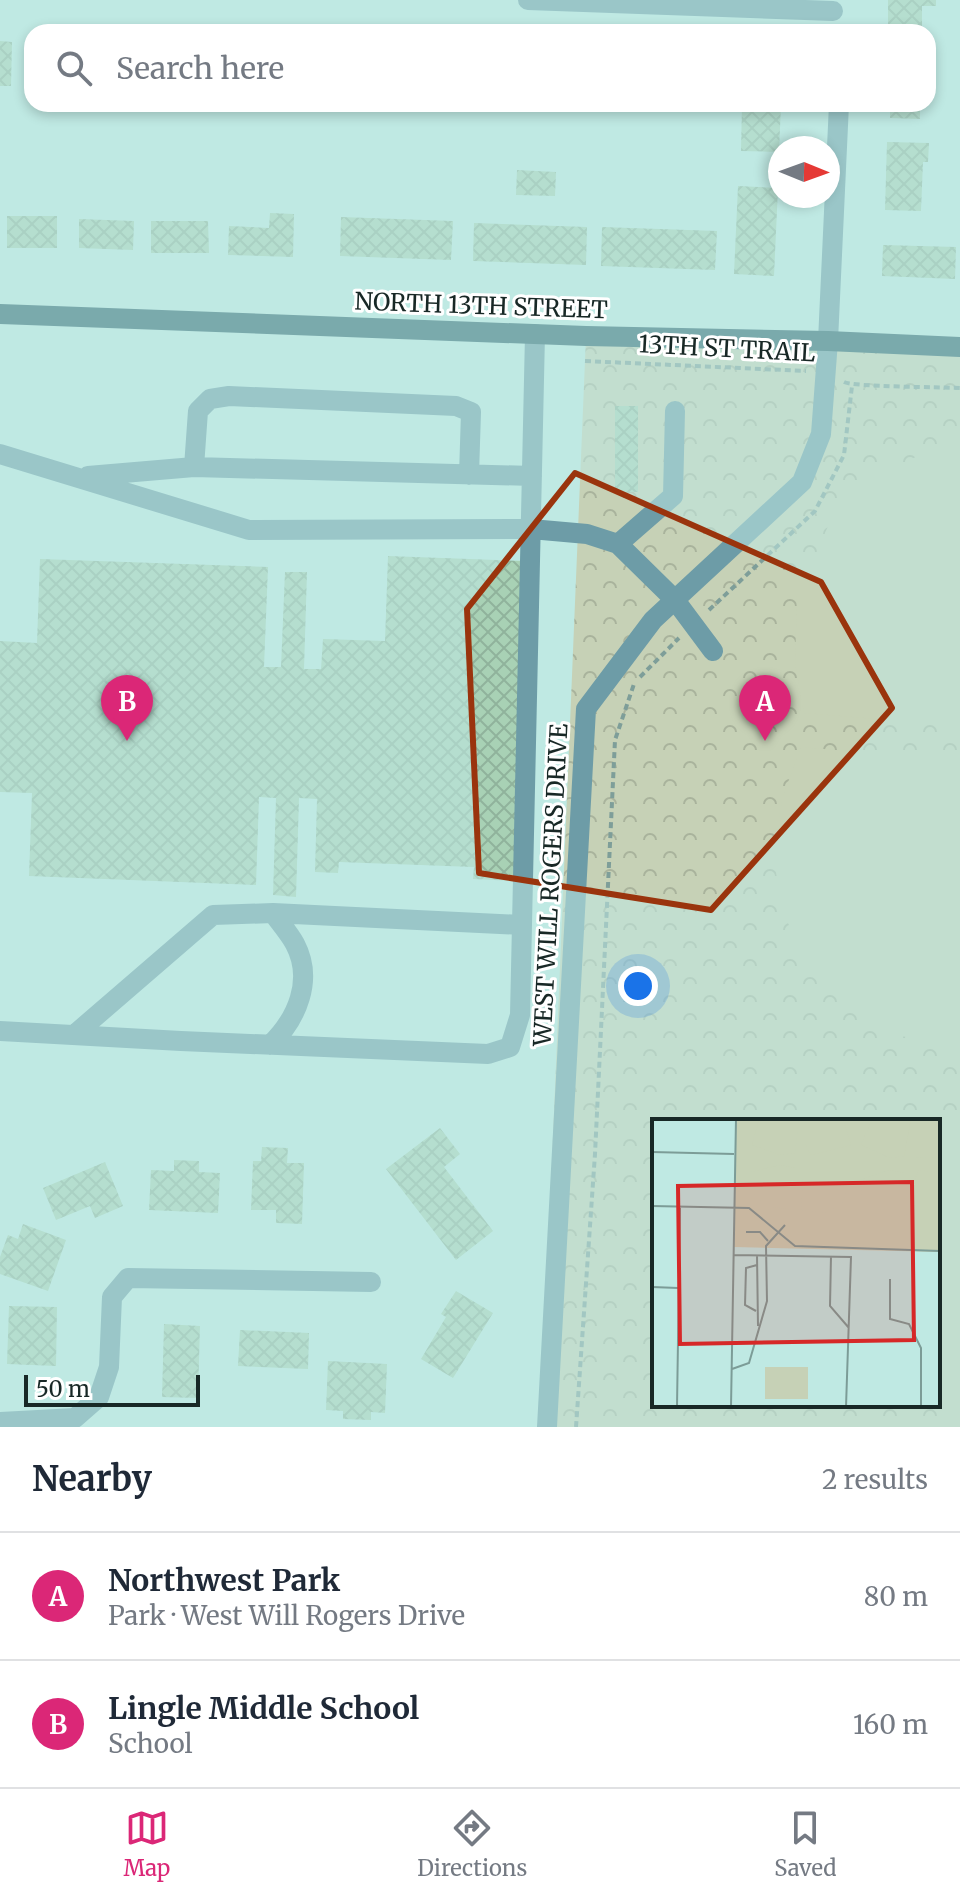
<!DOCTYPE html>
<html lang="en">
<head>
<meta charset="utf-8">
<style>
	:root { --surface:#fff; --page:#f6f6f7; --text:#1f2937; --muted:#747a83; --line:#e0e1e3; --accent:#db2777 }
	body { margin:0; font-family:Merriweather,serif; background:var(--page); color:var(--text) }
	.compass { position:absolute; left:768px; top:136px; width:72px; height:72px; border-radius:50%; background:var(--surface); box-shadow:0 4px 12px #0003; rotate:91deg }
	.scale { position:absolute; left:24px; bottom:20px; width:176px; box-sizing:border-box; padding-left:8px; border:4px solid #182826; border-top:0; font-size:22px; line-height:28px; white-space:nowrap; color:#182826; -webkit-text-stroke:6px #fff; paint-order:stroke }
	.you { position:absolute; left:638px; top:986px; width:28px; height:28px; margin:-20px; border:6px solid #fff; border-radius:50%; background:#1a73e8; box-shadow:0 0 0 12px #1a73e833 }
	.badge { display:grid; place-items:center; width:52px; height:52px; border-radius:50%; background:var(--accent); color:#fff; font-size:26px; font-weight:700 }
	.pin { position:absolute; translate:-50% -66px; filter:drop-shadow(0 2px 4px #0008) }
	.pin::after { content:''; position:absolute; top:42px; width:28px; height:24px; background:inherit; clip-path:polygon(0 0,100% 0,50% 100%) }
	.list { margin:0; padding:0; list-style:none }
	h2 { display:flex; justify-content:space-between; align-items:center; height:104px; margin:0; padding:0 32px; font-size:34px }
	h2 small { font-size:26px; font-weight:400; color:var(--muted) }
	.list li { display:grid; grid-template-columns:52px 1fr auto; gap:24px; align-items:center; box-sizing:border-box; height:128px; padding:0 32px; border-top:2px solid var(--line) }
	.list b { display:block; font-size:30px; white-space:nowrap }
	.list p { margin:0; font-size:26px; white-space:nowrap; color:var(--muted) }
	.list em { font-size:26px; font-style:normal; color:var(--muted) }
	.icon { flex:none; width:44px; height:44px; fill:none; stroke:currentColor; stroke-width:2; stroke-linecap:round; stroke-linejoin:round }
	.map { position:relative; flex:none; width:960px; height:1427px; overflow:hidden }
	.search { position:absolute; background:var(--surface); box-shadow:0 4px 12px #0003; left:24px; right:24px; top:24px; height:88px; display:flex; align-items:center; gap:20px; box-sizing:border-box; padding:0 28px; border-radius:24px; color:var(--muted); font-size:30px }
	.sheet { height:360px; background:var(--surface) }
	nav { display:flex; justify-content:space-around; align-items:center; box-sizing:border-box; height:112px; border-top:2px solid var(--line); background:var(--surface); font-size:22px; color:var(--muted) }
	nav a { display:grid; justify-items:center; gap:4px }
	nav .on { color:var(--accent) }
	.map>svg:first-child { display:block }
</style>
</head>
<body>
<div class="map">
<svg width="960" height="1427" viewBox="0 0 960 1427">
	<defs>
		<pattern id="park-crowns" width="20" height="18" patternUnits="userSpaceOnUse" patternTransform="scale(2)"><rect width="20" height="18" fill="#c6d1b6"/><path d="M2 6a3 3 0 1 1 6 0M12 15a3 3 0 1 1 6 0" fill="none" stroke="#a9b39c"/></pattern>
		<pattern id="building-cross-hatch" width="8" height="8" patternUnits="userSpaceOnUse" patternTransform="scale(2)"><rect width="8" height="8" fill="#a8d1b5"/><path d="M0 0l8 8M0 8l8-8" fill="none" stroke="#90b39c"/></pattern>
	</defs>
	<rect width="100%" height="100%" fill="#bfe9e3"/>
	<!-- park -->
	<path fill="url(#park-crowns)" fill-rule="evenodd" d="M586 336 960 349V1427H541ZM654 1121H938V1405H654Z"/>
	<!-- garden -->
	<path fill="#c6d1b6" d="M960 444V726L804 713 795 663 797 596 829 524 883 473 934 448Z
		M801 747 960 761V1046L901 1036 844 1003 802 955 781 907 773 850 783 796Z
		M960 1113V1398H938V1121H885Z"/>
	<!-- building -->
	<path fill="url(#building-cross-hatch)" d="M888 0H936V6H922V32H888Z
		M0 41 12 42 11 86H0Z
		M742 104H781L779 152 741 151Z
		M890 104H920V119L890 118Z
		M887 142 929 143 928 162H923L921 211 885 210Z
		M517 170 556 172 555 196 516 195Z
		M738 186 778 188 774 276 734 274Z
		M270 213 294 214 293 257 228 255 229 226 269 228Z
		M7 216H57V248H7Z
		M341 217 453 221 451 260 340 256Z
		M79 219 134 221 133 250 79 248Z
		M151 221H208L209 253H151Z
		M474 223 587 227 586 265 473 261Z
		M602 227 717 231 715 270 601 266Z
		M883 245 956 247 955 279 882 276Z
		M615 406H638V492H615Z
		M388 556 525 561 514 881 473 879 474 867 339 862 338 873 315 872 317 799 299 798 296 897 273 895 276 798 259 797 256 885 29 876 32 793 0 792V641L37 643 40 559 268 567 264 667H281L285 572H307L304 669H321L323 639 385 641Z
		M440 1128 460 1154 444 1167 493 1231 456 1260 386 1169Z
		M262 1147 288 1148 287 1163H304L302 1224 276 1223V1210H251L253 1161H261Z
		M174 1160 199 1161V1172L220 1173 218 1213 149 1210 151 1170 174 1171Z
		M105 1162 123 1206 95 1218 90 1206 56 1220 43 1188Z
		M23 1224 66 1240 48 1291 0 1274V1257L8 1235 18 1239Z
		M456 1291 493 1313 453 1378 421 1359 446 1317 441 1314Z
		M9 1306 57 1307 56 1366 7 1364Z
		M164 1324 200 1326 198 1398 162 1397Z
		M240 1330 309 1333 308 1369 238 1366Z
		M328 1361 387 1364 385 1413 371 1412V1420L343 1419V1411L326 1410Z"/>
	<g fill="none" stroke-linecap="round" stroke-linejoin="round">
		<!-- path -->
		<path stroke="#7e9e99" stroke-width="4" stroke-dasharray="6 4" stroke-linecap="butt" d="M585 361 806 371
			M844 382C854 387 941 387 960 388
			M709 610 815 511 844 455 852 386
			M640 677 679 638
			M576 1427 595 1154 615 740 634 684"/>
		<!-- minor -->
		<path stroke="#6d9ca7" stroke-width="20" d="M528 0 833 11
			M0 454 249 530 531 529 587 534 618 544 675 600 713 651
			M194 467 198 411 210 399 229 396 456 406 471 412 469 475
			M88 476 194 467 532 476
			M618 544 673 496 675 411
			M0 1031 181 1041 488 1054 510 1047 520 1015 535 334
			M74 1035 213 915 273 913 522 925
			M270 1045C297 1019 314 980 295 944 289 933 280 923 273 913
			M0 1422 75 1418 99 1397 109 1367 112 1297 128 1278 371 1282
			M547 1427 586 709 653 620 802 482 821 434 828 341 839 104"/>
		<!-- major -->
		<path stroke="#275d69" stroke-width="20" d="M0 314 586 336 828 341 960 347"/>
	</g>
	<!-- marked area -->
	<path d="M0 0H960V1427H0ZM575 473 821 582 892 708 711 910 479 873 467 609Z" fill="#bfe9e3" fill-opacity=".55" fill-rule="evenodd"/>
	<path fill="none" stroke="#9a340d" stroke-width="6" stroke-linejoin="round" d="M575 473 821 582 892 708 711 910 479 873 467 609Z"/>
	<g text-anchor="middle" stroke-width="6" stroke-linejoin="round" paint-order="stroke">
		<!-- street labels -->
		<g font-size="24" fill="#182826" stroke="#fff">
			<text transform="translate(481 306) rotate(2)" y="8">NORTH 13TH STREET</text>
			<text transform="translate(727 349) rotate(3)" y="8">13TH ST TRAIL</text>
			<text transform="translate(551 885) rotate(-87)" y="8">WEST WILL ROGERS DRIVE</text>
		</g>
	</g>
	<!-- overview -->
	<g transform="translate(652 1119)">
		<rect width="288" height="288" fill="#bfe9e3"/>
		<path d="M84 0H288V133L82 128ZM113 248H156V280H113Z" fill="#c6d1b6"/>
		<path d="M107 0H147L143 34 128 36 100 26ZM152 0H191L199 26 159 36 152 23ZM220 0H259L252 37 238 39 209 26ZM264 0H288V39L264 38ZM128 46 143 49V91L112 87 99 70V53ZM159 48 198 61 191 83 175 94 149 91 151 60ZM237 51 252 54 255 63V95L248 98 229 96 210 77 208 61ZM267 51 288 54V95H261V64Z" fill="#c6d1b6"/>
		<path fill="none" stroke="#7c9c97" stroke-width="2" d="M0 33 82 35M0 87 97 89 143 127 288 132M94 113H108L116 122M82 136 199 138 194 288M105 136 106 207M179 137 178 187 197 209M238 160V200L257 205 269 229V288M0 168 26 169M104 192 93 186 94 149 105 146M80 250 97 244 115 182 114 127 133 106M25 288 28 89M79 288 84 0"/>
		<path fill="#d62828" fill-opacity="0.15" stroke="#d62828" stroke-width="4" d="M260 63 262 221 28 225 26 67Z"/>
		<rect width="288" height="288" fill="none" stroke="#182826" stroke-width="4"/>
	</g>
</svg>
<svg class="compass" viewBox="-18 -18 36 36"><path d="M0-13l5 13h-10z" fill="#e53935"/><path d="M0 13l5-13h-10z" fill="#747a83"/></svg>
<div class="scale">50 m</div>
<div class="you"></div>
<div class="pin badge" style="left:765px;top:741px">A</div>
<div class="pin badge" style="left:127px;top:741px">B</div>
<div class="search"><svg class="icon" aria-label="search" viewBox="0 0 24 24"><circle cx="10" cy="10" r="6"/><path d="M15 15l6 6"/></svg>Search here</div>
</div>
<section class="sheet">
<h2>Nearby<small>2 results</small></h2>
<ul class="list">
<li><span class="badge">A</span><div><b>Northwest Park</b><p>Park · West Will Rogers Drive</p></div><em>80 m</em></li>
<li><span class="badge">B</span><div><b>Lingle Middle School</b><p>School</p></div><em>160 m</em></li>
</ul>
</section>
<nav>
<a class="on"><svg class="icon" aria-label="map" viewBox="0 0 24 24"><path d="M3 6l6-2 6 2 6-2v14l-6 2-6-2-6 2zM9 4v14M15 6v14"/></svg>Map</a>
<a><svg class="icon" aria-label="directions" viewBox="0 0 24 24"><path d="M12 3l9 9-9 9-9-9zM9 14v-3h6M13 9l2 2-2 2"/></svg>Directions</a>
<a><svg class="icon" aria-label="saved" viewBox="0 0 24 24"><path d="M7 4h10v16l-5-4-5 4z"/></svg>Saved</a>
</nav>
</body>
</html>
